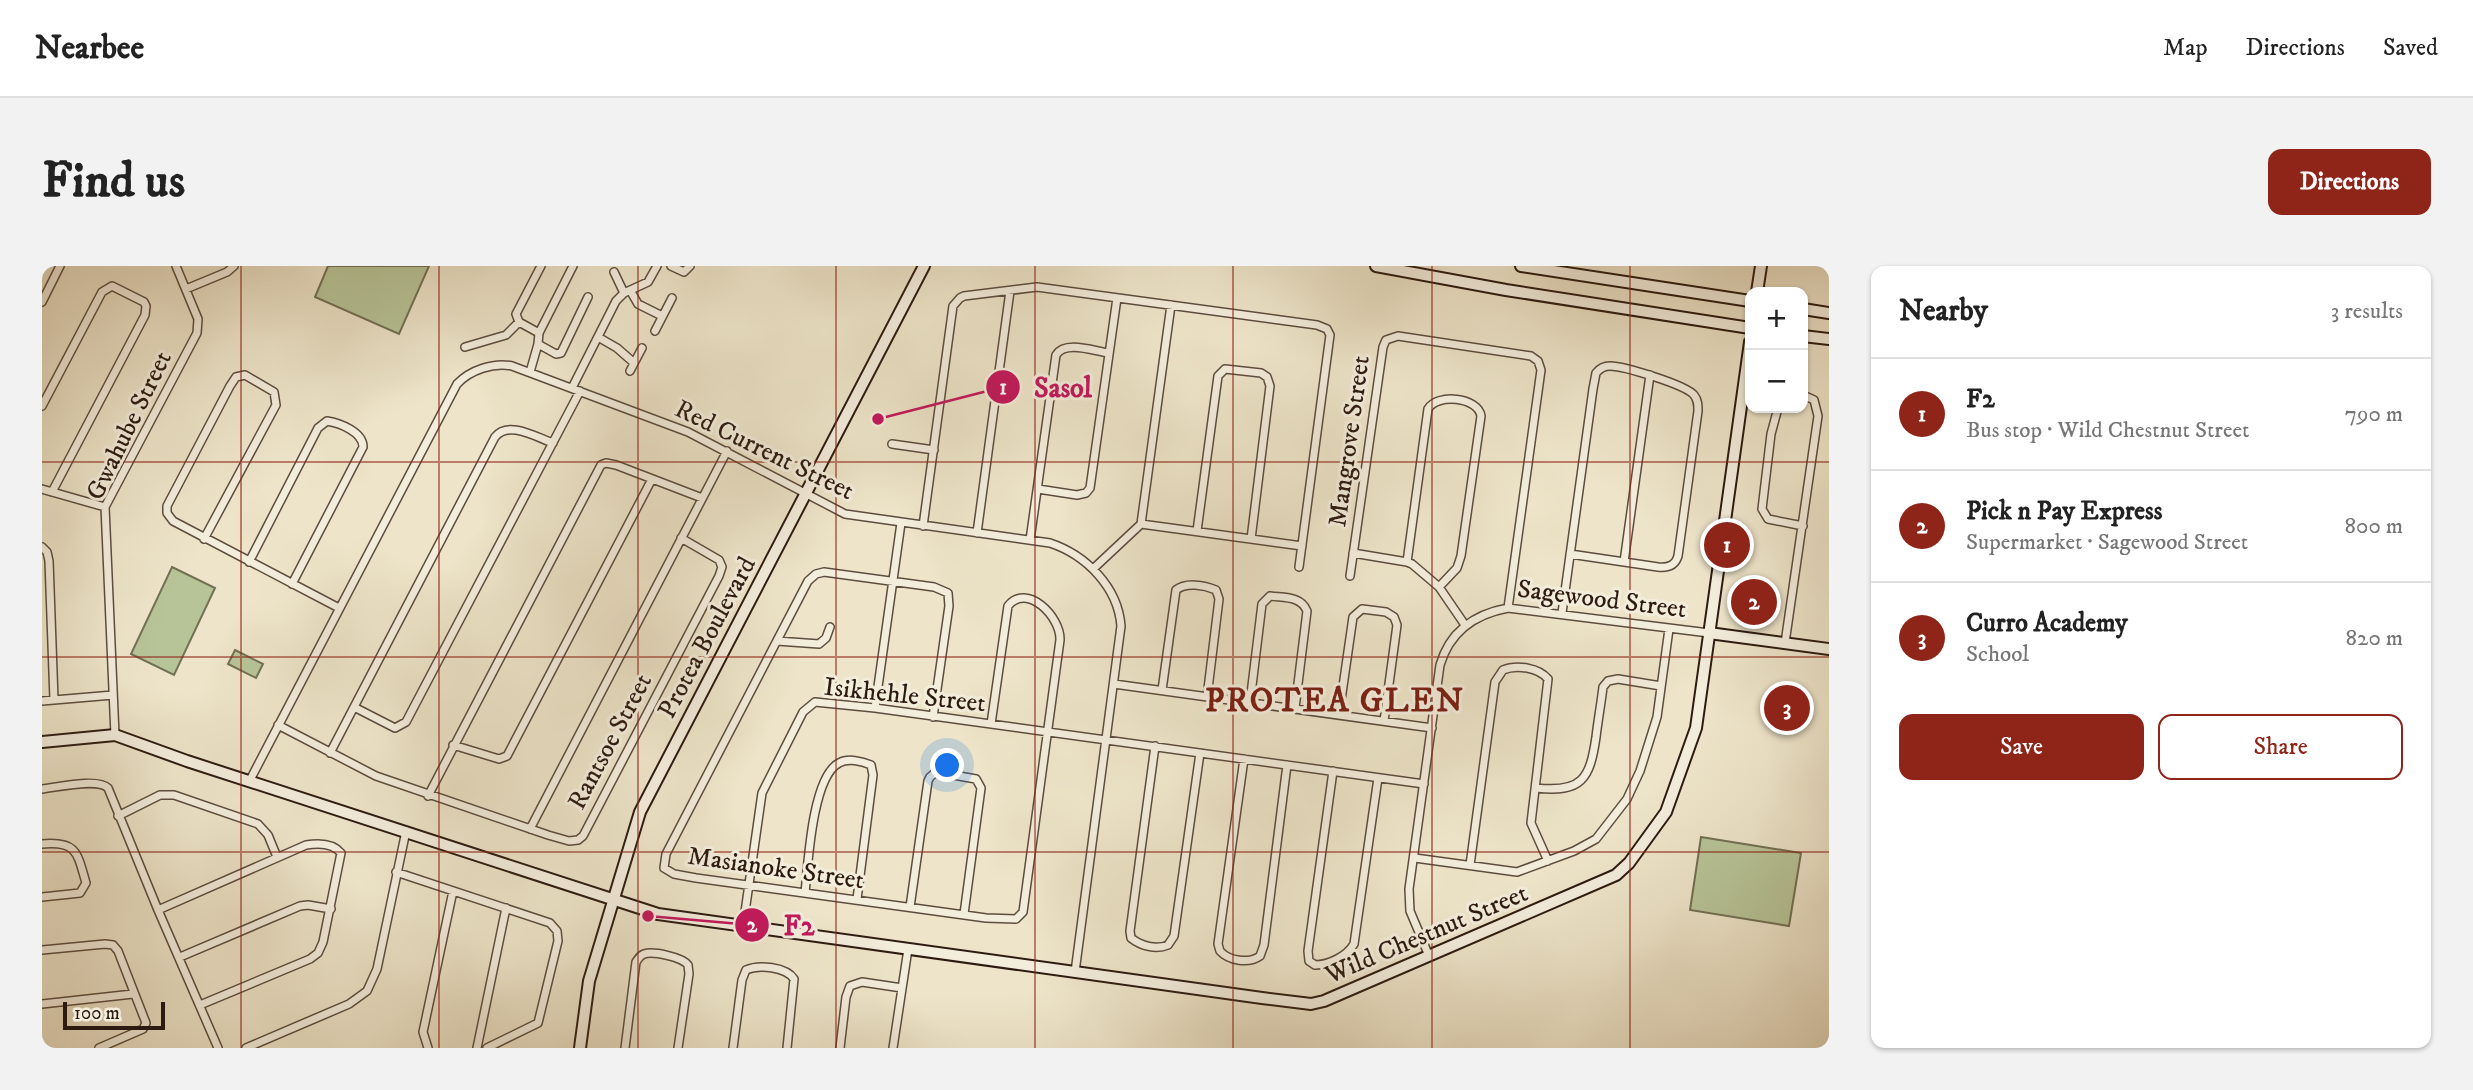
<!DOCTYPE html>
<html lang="en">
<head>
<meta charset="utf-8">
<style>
	:root { --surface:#fff; --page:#f2f2f2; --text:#222; --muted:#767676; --line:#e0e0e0; --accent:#8f2418 }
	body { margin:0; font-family:"IM FELL DW Pica",serif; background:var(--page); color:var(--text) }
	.controls { position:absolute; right:21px; top:21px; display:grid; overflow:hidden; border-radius:14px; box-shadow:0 2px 5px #0004 }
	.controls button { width:63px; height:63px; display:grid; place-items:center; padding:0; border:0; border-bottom:2px solid var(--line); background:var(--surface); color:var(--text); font:35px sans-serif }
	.scale { position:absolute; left:21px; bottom:18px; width:102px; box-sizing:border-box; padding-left:7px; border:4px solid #2d1b11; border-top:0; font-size:19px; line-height:24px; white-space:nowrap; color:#2d1b11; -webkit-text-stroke:5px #f3eddc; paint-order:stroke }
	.you { position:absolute; left:906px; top:500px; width:24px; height:24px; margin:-18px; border:5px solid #fff; border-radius:50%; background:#1a73e8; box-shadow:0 0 0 10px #1a73e833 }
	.badge { display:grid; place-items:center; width:46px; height:46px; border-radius:50%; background:var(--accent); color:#fff; font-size:23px; font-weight:700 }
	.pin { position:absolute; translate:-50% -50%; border:4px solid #fff; box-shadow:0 2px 7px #0006 }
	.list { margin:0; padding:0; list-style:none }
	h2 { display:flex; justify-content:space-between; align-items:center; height:91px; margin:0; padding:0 28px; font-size:30px }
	h2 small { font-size:23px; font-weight:400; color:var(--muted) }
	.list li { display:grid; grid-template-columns:46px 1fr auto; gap:21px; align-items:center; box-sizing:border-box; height:112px; padding:0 28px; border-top:2px solid var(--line) }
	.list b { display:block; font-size:26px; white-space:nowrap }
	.list p { margin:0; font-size:23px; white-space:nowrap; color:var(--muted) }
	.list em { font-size:23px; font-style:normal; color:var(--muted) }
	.actions { display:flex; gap:14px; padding:21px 28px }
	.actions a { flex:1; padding:16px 0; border:2px solid var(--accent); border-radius:14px; text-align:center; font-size:24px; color:var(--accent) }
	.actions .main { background:var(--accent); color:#fff }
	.map { position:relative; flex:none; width:1787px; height:782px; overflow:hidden; border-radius:14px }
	header { display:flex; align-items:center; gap:42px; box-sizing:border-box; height:98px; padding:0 35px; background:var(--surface); border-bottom:2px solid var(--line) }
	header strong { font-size:33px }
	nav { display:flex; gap:38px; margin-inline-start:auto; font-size:24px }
	.intro { display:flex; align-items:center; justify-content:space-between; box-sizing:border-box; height:168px; padding:0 42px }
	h1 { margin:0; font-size:49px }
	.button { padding:18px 32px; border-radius:14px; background:var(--accent); color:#fff; font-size:24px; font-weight:700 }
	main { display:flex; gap:42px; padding:0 42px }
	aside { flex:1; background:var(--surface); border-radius:14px; box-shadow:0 2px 5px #0004 }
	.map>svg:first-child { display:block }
</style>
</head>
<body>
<header>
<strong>Nearbee</strong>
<nav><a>Map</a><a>Directions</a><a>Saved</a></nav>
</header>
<div class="intro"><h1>Find us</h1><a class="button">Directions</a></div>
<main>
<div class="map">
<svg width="1787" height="782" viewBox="0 0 1787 782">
	<rect width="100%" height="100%" fill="#ede4c9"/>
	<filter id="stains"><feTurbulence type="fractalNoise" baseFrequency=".00286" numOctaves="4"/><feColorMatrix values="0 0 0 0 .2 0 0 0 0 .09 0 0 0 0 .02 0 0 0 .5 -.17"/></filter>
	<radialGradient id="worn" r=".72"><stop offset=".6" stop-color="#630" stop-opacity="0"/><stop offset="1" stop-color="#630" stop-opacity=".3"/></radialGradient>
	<!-- green -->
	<path fill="#b7c498" stroke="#727054" stroke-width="2" d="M286 0H387L357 68 273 31Z
		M130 301 173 322 132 409 89 388Z
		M193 384 221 398 214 412 186 398Z
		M1659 571 1759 587 1747 660 1648 644Z"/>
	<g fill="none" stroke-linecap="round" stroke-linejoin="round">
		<defs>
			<path id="street" d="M629 0 642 6 648 0
				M572 6 582 27
				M144 23 185 6 192 0
				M588 24 596 38 620 50
				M0 36 18 0
				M613 65 630 32
				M497 67 477 56 474 48 499 0
				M556 71 575 82 591 96
				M496 78 514 88 519 87 546 31
				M423 81 464 69 477 56
				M588 105 600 82
				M488 106 496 78 497 67 531 0
				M530 122 574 35 582 27 606 16 615 0
				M0 140 60 26 70 20 102 36 104 40 103 49 10 226
				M1736 142 1729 168 1720 243 1726 253 1761 260
				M850 178 892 184
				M0 223 63 241
				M996 223 1035 229 1044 227 1048 222 1075 32
				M1099 258 1260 280
				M881 260 911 40 918 32 922 30 995 21 1275 59 1285 63 1288 69 1257 301
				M1155 265 1176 110 1183 103 1219 107 1225 111 1228 120 1209 273
				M935 267 968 25
				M162 273 234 139 232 126 203 109 194 111 188 120 125 240V247L131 255 297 342
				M988 274 1014 89C1023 74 1052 85 1067 87
				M0 281 5 286 7 295 12 434
				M1311 287 1365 296 1370 298 1397 321 1423 359
				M207 296 276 162 285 155C298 157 321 166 321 181L250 318
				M1365 296 1386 143C1395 127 1436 131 1439 150L1419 290 1415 302 1397 321
				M1582 296 1608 109
				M1051 303 1099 258 1129 39
				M1308 310 1341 81 1344 74 1356 70 1489 90 1496 95 1499 104 1466 342
				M1520 347 1551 123 1554 107C1558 102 1562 100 1568 100 1582 100 1644 119 1652 129 1656 134 1656 139 1656 145L1636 290C1633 300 1626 302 1616 301L1528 288
				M735 375 777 378 784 372 788 361
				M1743 377 1776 150 1772 134 1761 129
				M1072 418 1390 462
				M1120 424 1134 324C1144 316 1162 319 1174 324L1177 333 1165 431
				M0 435 71 429
				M1208 436 1220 338 1228 330C1243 332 1259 330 1265 345L1253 442
				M312 441 353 462 364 456 538 125
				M833 442 859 257
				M1297 448 1311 351 1320 343 1344 346 1352 351 1355 359 1342 455
				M891 451 907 340 906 327 892 321 782 306 774 308 766 315 624 588 622 602 632 608 654 612 944 652 974 653 981 646 1018 374C1019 351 985 316 966 340L949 458
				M236 459 334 510 506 569 527 575 536 574 541 570 677 310 680 301 677 294 639 272
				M73 469 63 241 155 67 156 53 134 0
				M411 479 457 493 465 490 610 213
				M1113 480 1088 665 1089 672C1099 680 1114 684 1126 679L1132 670 1158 487
				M288 487 453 171C466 154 494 171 511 177
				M1202 493 1176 678 1178 685C1187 695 1207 698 1218 690L1222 679 1245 499
				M1291 505 1266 685 1267 695 1273 699C1287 699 1305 690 1312 678L1336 512
				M208 514 415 118C428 104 452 96 470 100L646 166 803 248 1008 277C1044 289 1076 321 1079 360L1033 706
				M1494 522C1540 527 1548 513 1554 471 1556 454 1559 438 1561 421L1566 415 1576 413 1619 420
				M0 523C16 521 56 512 66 522L116 644 176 782
				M386 530 559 199 564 197 574 199 660 232
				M76 550 118 529H132L216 558 226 569 235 591
				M488 563 685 185
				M0 578C35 575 35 586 44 617L38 627 0 631
				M1373 592 1475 606 1532 585 1554 573 1585 533 1598 505 1615 451 1627 363
				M1428 599 1453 416 1461 404C1475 398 1497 402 1506 413L1489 557 1506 595
				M354 606 508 657 515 665 516 675 496 757 445 782
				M763 627C766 599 770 511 797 497 806 492 820 495 829 499L831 509 815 633
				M868 641 886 515 888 511 894 506 934 513 939 522 922 648
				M116 644 264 579C276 577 291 577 299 587L281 676 276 687 268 693 158 739
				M701 660 720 527 761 446 773 436 833 442 1382 518
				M0 684 63 678 71 679 76 685 104 757 101 763 57 782
				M1387 690 1368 645 1367 623 1398 399C1408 365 1433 348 1466 342L1667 367
				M138 691 258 640 266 639 289 643
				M0 738 91 728
				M204 782 307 738 325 725 335 703 364 565
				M386 782 381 766 411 625
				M435 782 464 642
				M583 782 594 696C597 692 597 690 602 688 611 685 640 691 646 699L647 708 636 782
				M691 782 700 714 704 704C717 698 744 701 752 713L745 782
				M798 782 804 731 808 720 820 716 860 722
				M851 782 866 683"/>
			<path id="secondary" d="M1334 0 1464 24 1708 62
				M1479 0 1708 35
				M1715 26 1719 0
				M1761 43 1787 47
				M1761 70 1787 73
				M1667 367 1787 383
				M0 476 73 469 145 495 616 648 1220 732 1269 738 1282 735 1574 609 1587 597 1624 546 1654 462 1708 76
				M538 782 547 715 598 546 882 0"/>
		</defs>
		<!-- street casing -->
		<use href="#street" stroke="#5d4d3f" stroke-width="10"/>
		<!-- secondary casing -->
		<use href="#secondary" stroke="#2d1b11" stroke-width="14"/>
		<!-- street -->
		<use href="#street" stroke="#f3eddc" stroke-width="7"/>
		<!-- secondary -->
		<use href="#secondary" stroke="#f3eddc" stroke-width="10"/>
	</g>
	<!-- grid -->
	<path fill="none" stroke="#8f2418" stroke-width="2" stroke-opacity="0.55" d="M199 0V782M397 0V782M596 0V782M794 0V782M993 0V782M1191 0V782M1390 0V782M1588 0V782M0 196H1787M0 391H1787M0 586H1787"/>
	<g text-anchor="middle" stroke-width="6" stroke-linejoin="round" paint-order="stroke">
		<!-- street labels -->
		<g font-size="26" fill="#2d1b11" stroke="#f3eddc">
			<text transform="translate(86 159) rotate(-64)" y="9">Gwahube Street</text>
			<text transform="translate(1306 175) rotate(-82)" y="9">Mangrove Street</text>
			<text transform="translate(723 183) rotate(26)" y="9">Red Current Street</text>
			<text transform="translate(1560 332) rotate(7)" y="9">Sagewood Street</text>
			<text transform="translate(664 371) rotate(-62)" y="9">Protea Boulevard</text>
			<text transform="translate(863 428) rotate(6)" y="9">Isikhehle Street</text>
			<text transform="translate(567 475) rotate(-62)" y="9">Rantsoe Street</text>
			<text transform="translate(734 601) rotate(8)" y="9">Masianoke Street</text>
			<text transform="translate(1384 667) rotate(-23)" y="9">Wild Chestnut Street</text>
		</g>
		<!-- district labels -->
		<g font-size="33" font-weight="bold" letter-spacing="2" fill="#7a1f14" stroke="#f3eddc">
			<text x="1293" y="445">PROTEA GLEN</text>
		</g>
	</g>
	<!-- callouts -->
	<path fill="none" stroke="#c2185b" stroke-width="2.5" d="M836 153L961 121M606 650L710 659"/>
	<g fill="#c2185b" stroke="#f3eddc" stroke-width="2.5">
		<circle cx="836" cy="153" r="7"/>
		<circle cx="606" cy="650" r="7"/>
		<circle cx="961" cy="121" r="18"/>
		<circle cx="710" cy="659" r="18"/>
	</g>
	<g font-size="21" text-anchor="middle" font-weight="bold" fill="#fff">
		<text x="961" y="128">1</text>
		<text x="710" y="666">2</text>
	</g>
	<g font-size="28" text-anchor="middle" font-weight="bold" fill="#c2185b" stroke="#f3eddc" stroke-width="6" stroke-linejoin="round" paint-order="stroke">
		<text x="1021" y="131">Sasol</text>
		<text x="757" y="669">F2</text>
	</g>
	<rect width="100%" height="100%" filter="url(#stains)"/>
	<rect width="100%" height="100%" fill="url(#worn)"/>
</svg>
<div class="controls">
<button>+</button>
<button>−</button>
</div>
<div class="scale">100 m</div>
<div class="you"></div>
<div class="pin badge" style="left:1685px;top:279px">1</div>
<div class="pin badge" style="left:1712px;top:336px">2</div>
<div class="pin badge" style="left:1745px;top:442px">3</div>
</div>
<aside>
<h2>Nearby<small>3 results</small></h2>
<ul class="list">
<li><span class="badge">1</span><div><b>F2</b><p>Bus stop · Wild Chestnut Street</p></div><em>790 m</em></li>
<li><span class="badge">2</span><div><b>Pick n Pay Express</b><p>Supermarket · Sagewood Street</p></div><em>800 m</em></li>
<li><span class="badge">3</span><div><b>Curro Academy</b><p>School</p></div><em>820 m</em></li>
</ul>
<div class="actions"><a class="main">Save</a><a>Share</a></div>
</aside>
</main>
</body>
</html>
